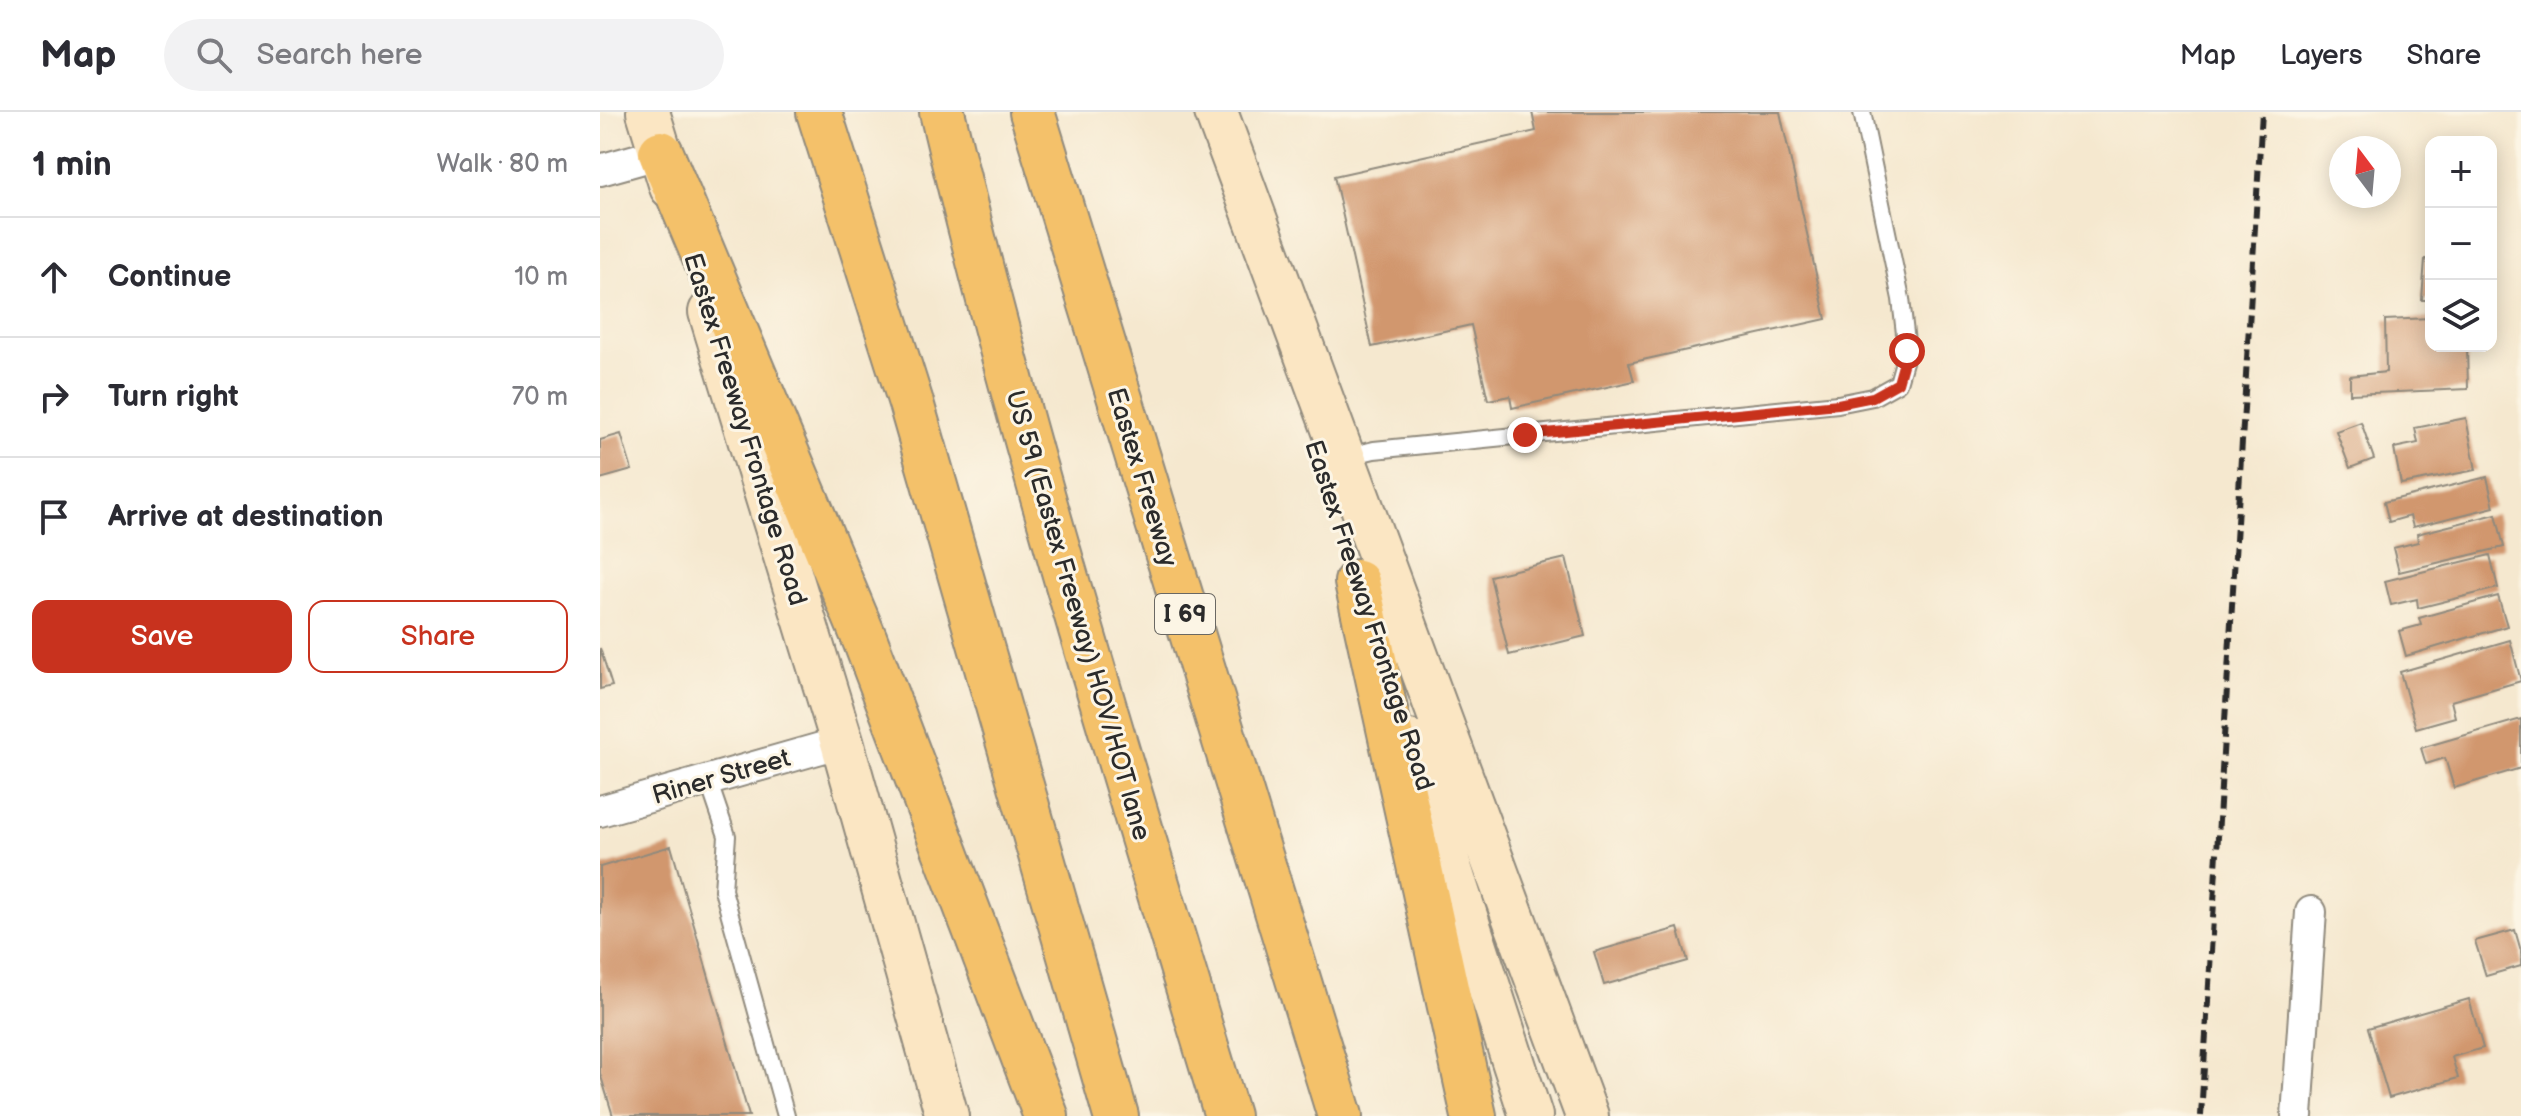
<!DOCTYPE html>
<html lang="en">
<head>
<meta charset="utf-8">
<style>
	:root { --surface:#fff; --page:#f2f2f3; --text:#2b2b33; --muted:#7c7c81; --line:#e1e1e2; --accent:#c8321e }
	body { margin:0; font-family:"Balsamiq Sans",sans-serif; background:var(--page); color:var(--text) }
	.controls { position:absolute; right:24px; top:24px; display:grid; overflow:hidden; border-radius:16px; box-shadow:0 4px 20px #0003 }
	.controls button { width:72px; height:72px; display:grid; place-items:center; padding:0; border:0; border-bottom:2px solid var(--line); background:var(--surface); color:var(--text); font:40px sans-serif }
	.compass { position:absolute; left:1729px; top:24px; width:72px; height:72px; border-radius:50%; background:var(--surface); box-shadow:0 4px 20px #0003; rotate:344deg }
	.stop { position:absolute; width:24px; height:24px; margin:-18px; border:6px solid #c8321e; border-radius:50%; background:#fff }
	.stop.end { background:#c8321e; border-color:#fff; box-shadow:0 2px 8px #0008 }
	.list { margin:0; padding:0; list-style:none }
	h2 { display:flex; justify-content:space-between; align-items:center; height:104px; margin:0; padding:0 32px; font-size:34px }
	h2 small { font-size:26px; font-weight:400; color:var(--muted) }
	.list li { display:grid; grid-template-columns:52px 1fr auto; gap:24px; align-items:center; box-sizing:border-box; height:120px; padding:0 32px; border-top:2px solid var(--line) }
	.list b { display:block; font-size:30px; white-space:nowrap }
	.list em { font-size:26px; font-style:normal; color:var(--muted) }
	.actions { display:flex; gap:16px; padding:24px 32px }
	.actions a { flex:1; padding:18px 0; border:2px solid var(--accent); border-radius:16px; text-align:center; font-size:28px; color:var(--accent) }
	.actions .main { background:var(--accent); color:#fff }
	.icon { flex:none; width:44px; height:44px; fill:none; stroke:currentColor; stroke-width:2; stroke-linecap:round; stroke-linejoin:round }
	.map { position:relative; flex:none; width:1921px; height:1004px; overflow:hidden }
	header { display:flex; align-items:center; gap:48px; box-sizing:border-box; height:112px; padding:0 40px; background:var(--surface); border-bottom:2px solid var(--line) }
	header strong { font-size:38px }
	nav { display:flex; gap:44px; margin-inline-start:auto; font-size:28px }
	.search { width:560px; height:72px; background:var(--page); display:flex; align-items:center; gap:20px; box-sizing:border-box; padding:0 28px; border-radius:44px; color:var(--muted); font-size:30px }
	main { display:flex }
	aside { flex:1; background:var(--surface) }
	.map>svg:first-child { display:block }
</style>
</head>
<body>
<header>
<strong>Map</strong>
<div class="search"><svg class="icon" aria-label="search" viewBox="0 0 24 24"><circle cx="10" cy="10" r="6"/><path d="M15 15l6 6"/></svg>Search here</div>
<nav><a>Map</a><a>Layers</a><a>Share</a></nav>
</header>
<main>
<aside>
<h2>1 min<small>Walk · 80 m</small></h2>
<ul class="list">
<li><svg class="icon" aria-label="ahead" viewBox="0 0 24 24"><path d="M12 20V5M6 11l6-6 6 6"/></svg><div><b>Continue</b></div><em>10 m</em></li>
<li><svg class="icon" aria-label="right" viewBox="0 0 24 24"><path d="M7 20v-9h11M14 6l5 5-5 5"/></svg><div><b>Turn right</b></div><em>70 m</em></li>
<li><svg class="icon" aria-label="arrive" viewBox="0 0 24 24"><path d="M6 21V4h12l-3 4 3 4H6"/></svg><div><b>Arrive at destination</b></div></li>
</ul>
<div class="actions"><a class="main">Save</a><a>Share</a></div>
</aside>
<div class="map">
<svg width="1921" height="1004" viewBox="0 0 1921 1004">
	<rect width="100%" height="100%" fill="#fcf5e5"/>
	<filter id="ink" filterUnits="userSpaceOnUse"><feTurbulence type="fractalNoise" baseFrequency=".0125" numOctaves="2"/><feDisplacementMap in="SourceGraphic" scale="16" xChannelSelector="R" yChannelSelector="G"/><feConvolveMatrix kernelMatrix="1 2 1 2 8 2 1 2 1" color-interpolation-filters="sRGB"/></filter>
	<filter id="wash" filterUnits="userSpaceOnUse"><feTurbulence type="fractalNoise" baseFrequency=".006" numOctaves="4" result="noise"/><feDisplacementMap in="SourceGraphic" scale="32" xChannelSelector="R" yChannelSelector="G"/><feGaussianBlur stdDeviation="1.8" result="paint"/><feColorMatrix in="noise" values="0 0 0 0 0 0 0 0 0 0 0 0 0 0 0 0 0 1.4 0 .05"/><feComposite in="paint" operator="in"/></filter>
	<g filter="url(#wash)">
		<rect width="100%" height="100%" fill="#f5e8cf"/>
		<g id="blocks">
			<!-- building -->
			<path fill="#d1976e" d="M932 0H1180L1226 207 1029 251 1034 269 912 296 910 284 888 288 871 213 772 235 734 64 936 19Z
				M1825 147H1831V188H1822Z
				M1831 206V234H1867L1868 277 1750 282V264L1786 260 1785 208Z
				M1866 306 1876 358 1801 372 1794 336 1818 331 1815 316Z
				M1761 310 1774 347 1750 356 1736 319Z
				M21 322 32 358 0 367V328Z
				M1887 365 1894 395 1813 415 1810 404 1789 410 1784 390Z
				M1896 402 1904 435 1799 460 1793 436 1818 430 1817 422Z
				M1890 443 1898 476 1818 496 1817 487 1791 493 1785 469Z
				M966 446 985 524 909 543 890 464Z
				M1898 484 1907 514 1806 544 1799 519 1821 513 1819 506Z
				M1910 528 1921 569 1851 589 1855 605 1816 616 1800 560Z
				M0 536 12 574 0 577Z
				M1921 607V656L1854 676 1845 646 1826 652 1821 636Z
				M71 734 149 1004H13L0 961V755Z
				M1078 816 1088 849 1004 873 994 840Z
				M1915 818 1921 839V854L1886 864 1875 829Z
				M1869 887 1883 936 1852 945 1858 966 1789 986 1768 916Z"/>
		</g>
	</g>
	<g filter="url(#ink)">
		<use href="#blocks" fill-opacity="0" stroke="#908a7d" stroke-width="2"/>
		<g fill="none" stroke-linecap="round" stroke-linejoin="round">
			<defs>
				<path id="service" d="M745 345 774 338 1238 292 1273 285 1298 271 1307 239 1301 187 1262 0
					M108 668 127 724 123 778 186 1004"/>
				<path id="minor" d="M0 58 61 41
					M0 699 242 630
					M1697 1004 1711 800"/>
				<path id="secondary" d="M48 0 71 75
					M616 0 987 1004
					M110 200 242 630 347 1004
					M809 629 931 1004"/>
				<path id="motorway" d="M219 0 311 291 516 1004
					M342 0C422 338 527 671 627 1004
					M432 0 740 1004
					M61 41 265 528 446 1004
					M757 470 874 1004"/>
			</defs>
			<!-- service casing -->
			<use href="#service" stroke="#908a7d" stroke-width="20"/>
			<!-- minor casing -->
			<use href="#minor" stroke="#908a7d" stroke-width="34"/>
			<!-- secondary casing -->
			<use href="#secondary" stroke="#908a7d" stroke-width="46"/>
			<!-- motorway casing -->
			<use href="#motorway" stroke="#908a7d" stroke-width="48"/>
			<!-- service -->
			<use href="#service" stroke="#fff" stroke-width="16"/>
			<!-- minor -->
			<use href="#minor" stroke="#fff" stroke-width="30"/>
			<!-- secondary -->
			<use href="#secondary" stroke="#fbe6c3" stroke-width="42"/>
			<!-- motorway -->
			<use href="#motorway" stroke="#f4c16a" stroke-width="44"/>
			<!-- rail -->
			<path stroke="#2b2b2b" stroke-width="6" stroke-dasharray="12 6" stroke-linecap="butt" d="M1601 1004 1662 0"/>
		</g>
	</g>
	<g fill="none" stroke-linecap="round" stroke-linejoin="round" filter="url(#ink)">
		<!-- route -->
		<path stroke="#c8321e" stroke-width="10" d="M925 323 1238 292 1273 285 1298 271 1307 239"/>
	</g>
	<g text-anchor="middle" stroke-width="6" stroke-linejoin="round" paint-order="stroke">
		<!-- shield labels -->
		<rect fill="#fcf5e5" stroke="#6a6863" stroke-width="2" x="555" y="482" width="60" height="40" rx="6"/>
		<g font-size="24" font-weight="bold" fill="#2b2b2b">
			<text x="585" y="510">I 69</text>
		</g>
		<!-- street labels -->
		<g font-size="26" fill="#2b2b2b" stroke="#fcf5e5">
			<text transform="translate(146 317) rotate(73)" y="9">Eastex Freeway Frontage Road</text>
			<text transform="translate(543 365) rotate(73)" y="9">Eastex Freeway</text>
			<text transform="translate(479 503) rotate(74)" y="9">US 59 (Eastex Freeway) HOV/HOT lane</text>
			<text transform="translate(770 503) rotate(72)" y="9">Eastex Freeway Frontage Road</text>
			<text transform="translate(121 664) rotate(-16)" y="9">Riner Street</text>
		</g>
	</g>
</svg>
<div class="controls">
<button>+</button>
<button>−</button>
<button><svg class="icon" aria-label="layers" viewBox="0 0 24 24"><path d="M12 4l9 5-9 5-9-5zM3 14l9 5 9-5"/></svg></button>
</div>
<svg class="compass" viewBox="-18 -18 36 36"><path d="M0-13l5 13h-10z" fill="#e53935"/><path d="M0 13l5-13h-10z" fill="#7c7c81"/></svg>
<div class="stop" style="left:1307px;top:239px"></div>
<div class="stop end" style="left:925px;top:323px"></div>
</div>
</main>
</body>
</html>
